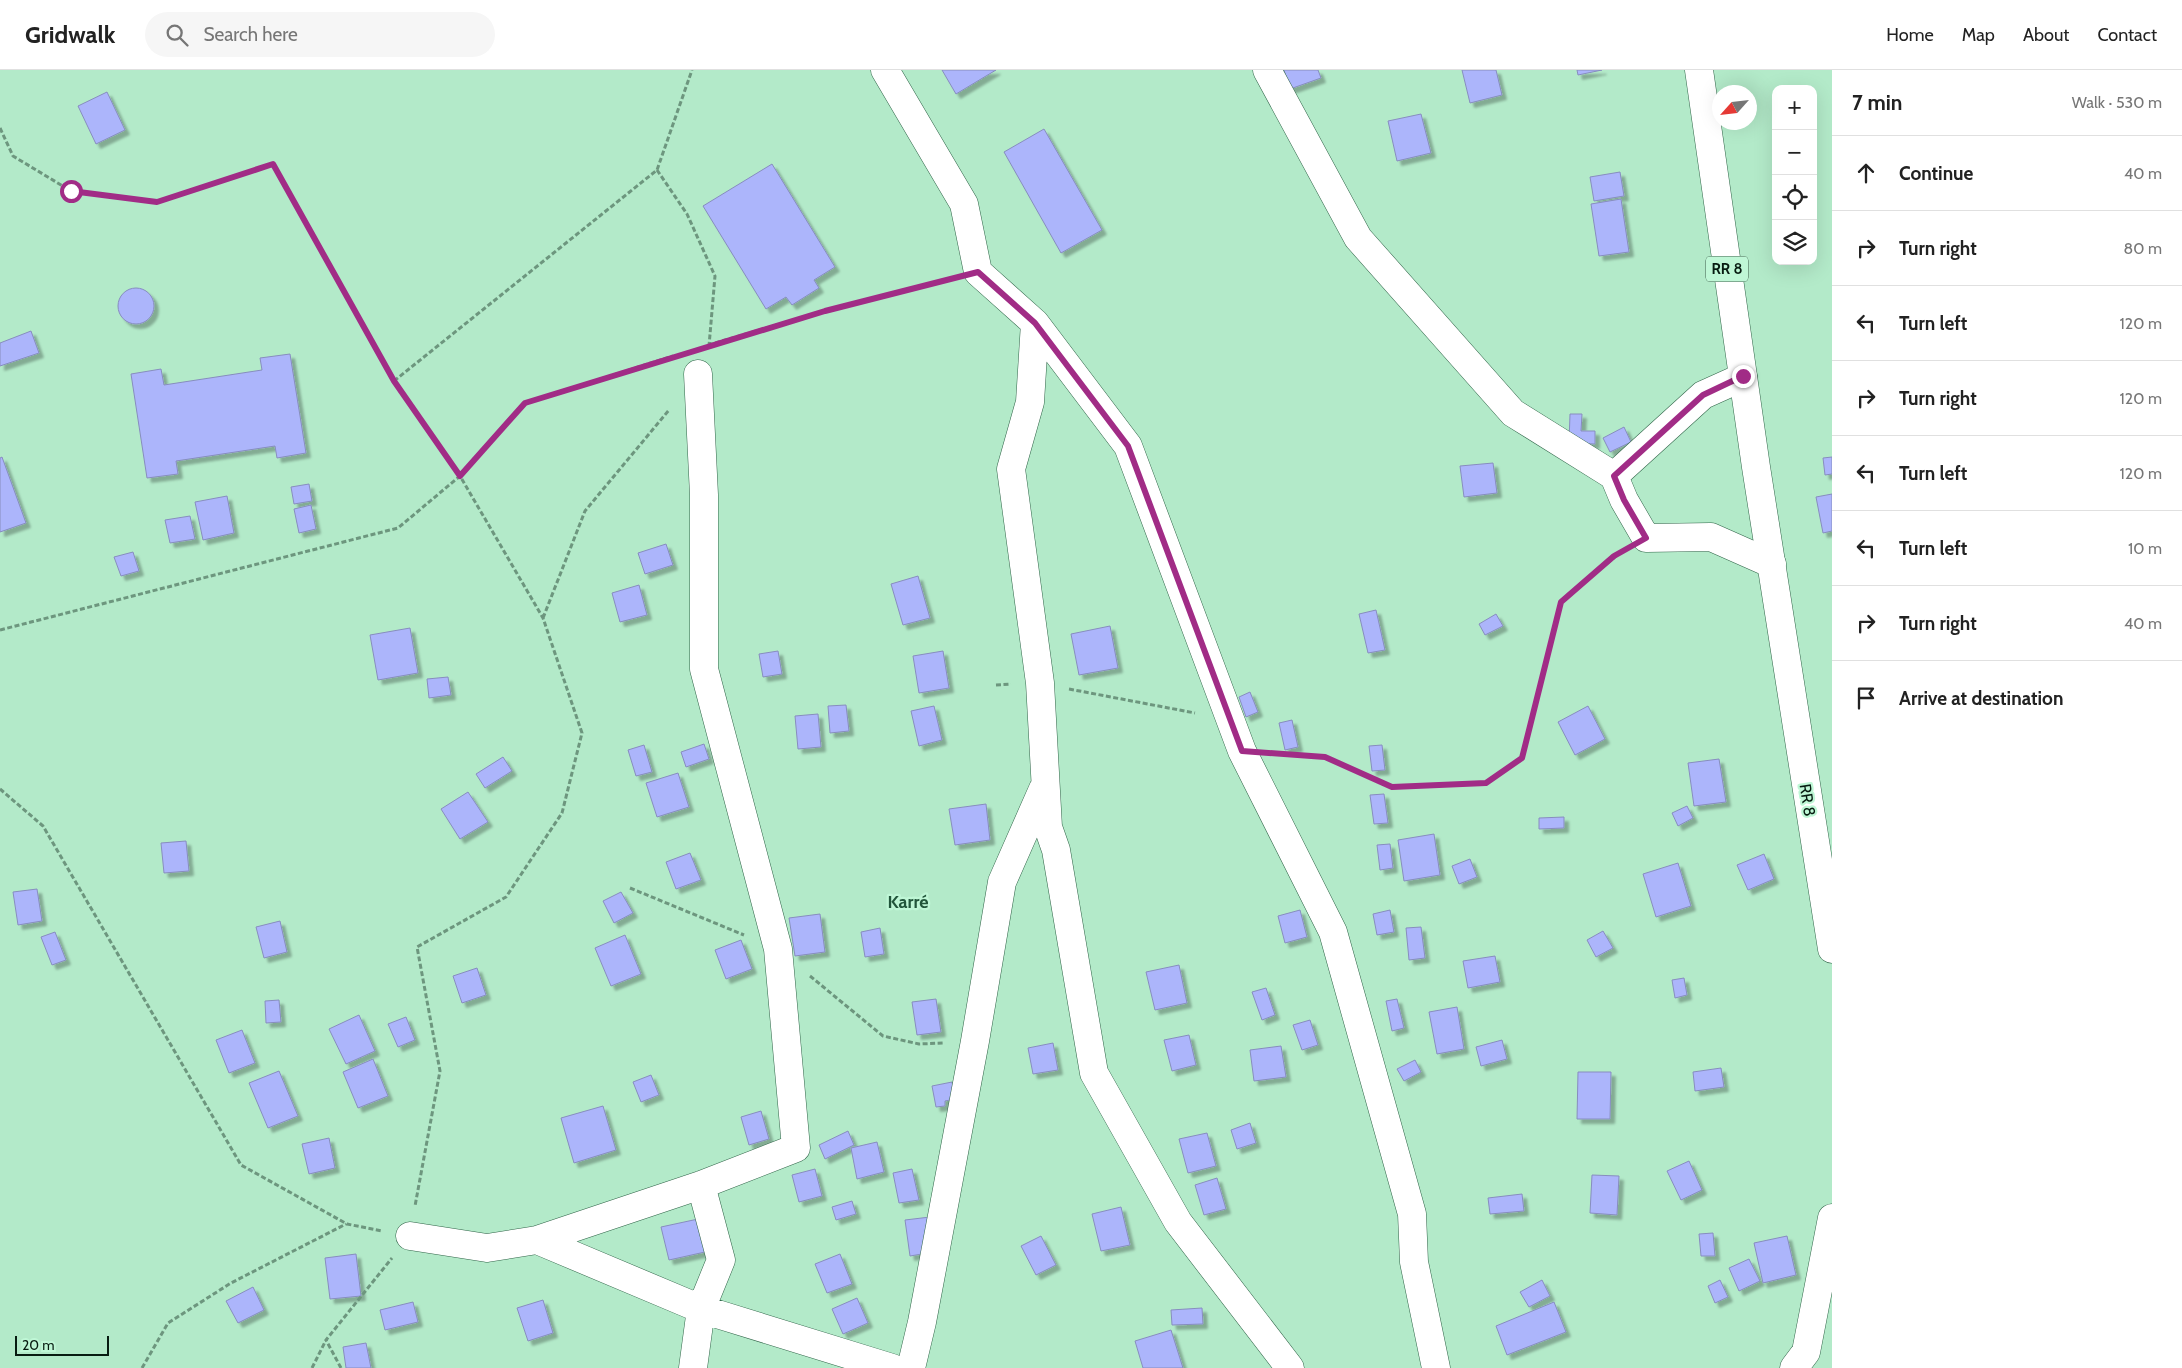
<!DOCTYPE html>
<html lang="en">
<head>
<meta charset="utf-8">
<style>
	:root { --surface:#fff; --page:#f6f6f6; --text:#222; --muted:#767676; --line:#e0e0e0 }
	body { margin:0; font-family:Cabin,sans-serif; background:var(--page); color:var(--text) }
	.controls { position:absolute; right:15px; top:15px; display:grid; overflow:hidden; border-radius:10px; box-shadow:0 5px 20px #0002 }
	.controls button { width:45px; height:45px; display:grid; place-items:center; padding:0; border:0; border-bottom:1px solid var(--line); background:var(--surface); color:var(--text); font:25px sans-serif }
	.compass { position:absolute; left:1712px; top:15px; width:45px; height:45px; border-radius:50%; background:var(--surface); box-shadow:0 5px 20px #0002; rotate:243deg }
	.scale { position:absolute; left:15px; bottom:12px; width:94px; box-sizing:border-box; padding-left:5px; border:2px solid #071c11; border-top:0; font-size:14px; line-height:18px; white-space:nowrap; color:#071c11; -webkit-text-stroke:4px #bff7d6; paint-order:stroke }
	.stop { position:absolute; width:15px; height:15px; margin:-11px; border:4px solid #a12c86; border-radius:50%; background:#fff }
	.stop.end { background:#a12c86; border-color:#fff; box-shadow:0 1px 5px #0008 }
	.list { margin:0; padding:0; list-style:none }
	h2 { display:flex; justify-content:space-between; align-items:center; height:65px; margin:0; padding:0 20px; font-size:21px }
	h2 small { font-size:16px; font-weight:400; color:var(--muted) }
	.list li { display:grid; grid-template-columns:32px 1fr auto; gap:15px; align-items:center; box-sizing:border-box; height:75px; padding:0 20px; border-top:1px solid var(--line) }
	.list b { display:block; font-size:19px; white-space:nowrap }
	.list em { font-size:16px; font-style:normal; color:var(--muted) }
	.icon { flex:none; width:28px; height:28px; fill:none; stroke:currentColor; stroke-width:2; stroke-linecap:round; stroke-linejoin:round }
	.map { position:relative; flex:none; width:1832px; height:1298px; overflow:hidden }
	header { display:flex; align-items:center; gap:30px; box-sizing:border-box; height:70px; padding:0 25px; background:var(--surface); border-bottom:1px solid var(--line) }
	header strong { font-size:24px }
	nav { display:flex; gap:28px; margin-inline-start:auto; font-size:18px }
	.search { width:350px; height:45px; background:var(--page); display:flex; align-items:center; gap:12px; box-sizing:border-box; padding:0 18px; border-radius:28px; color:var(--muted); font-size:19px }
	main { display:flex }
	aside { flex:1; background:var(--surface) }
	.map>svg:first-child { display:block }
</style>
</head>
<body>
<header>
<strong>Gridwalk</strong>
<div class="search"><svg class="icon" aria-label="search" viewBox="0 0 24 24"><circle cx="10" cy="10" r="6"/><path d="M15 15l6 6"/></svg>Search here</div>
<nav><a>Home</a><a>Map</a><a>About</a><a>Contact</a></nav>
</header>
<main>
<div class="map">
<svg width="1832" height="1298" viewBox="0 0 1832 1298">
	<defs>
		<filter id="shadow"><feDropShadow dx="4.5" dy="4.5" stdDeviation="1" flood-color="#0004"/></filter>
	</defs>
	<rect width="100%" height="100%" fill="#b3eac9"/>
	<!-- building -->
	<path fill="#acb5fb" stroke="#878dbe" filter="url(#shadow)" d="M942 0H996L956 24Z
		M1284 0H1318L1321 8 1290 19Z
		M1462 0H1496L1502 25 1470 33Z
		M1577 0H1602L1578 5Z
		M107 22 125 60 96 74 78 36Z
		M1421 44 1431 83 1397 91 1388 51Z
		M1044 59 1102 160 1061 183 1004 82Z
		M772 94 835 197 814 210 819 218 792 235 786 227 766 239 703 136Z
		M1620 102 1624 126 1594 131 1590 107Z
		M1621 129 1629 182 1599 186 1591 134Z
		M118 236a18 18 0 1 1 36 0a18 18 0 1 1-36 0Z
		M31 261 39 283 0 296V273Z
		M290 284 306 383 277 388 275 376 176 391 178 404 147 408 131 304 161 299 164 315 262 300 260 288Z
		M1570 344H1582L1581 361H1595V374L1569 373Z
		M1624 357 1631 372 1610 382 1603 368Z
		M2 387 26 453 0 462V388Z
		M1832 387V404L1825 405 1823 388Z
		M1493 393 1497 423 1464 427 1460 396Z
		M309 414 312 431 294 434 291 417Z
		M1832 424V461L1823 463 1816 427Z
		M227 426 234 463 203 470 195 432Z
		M311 435 316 459 299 463 294 439Z
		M190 446 195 469 170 473 165 450Z
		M666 474 673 495 645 504 638 483Z
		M133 482 139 501 121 506 114 487Z
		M918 506 930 548 903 555 891 514Z
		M639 515 647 545 620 552 612 523Z
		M1376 540 1385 580 1368 583 1359 544Z
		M1496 544 1503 556 1485 565 1479 554Z
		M1110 556 1118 598 1079 605 1071 564Z
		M410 558 418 603 378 610 370 565Z
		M778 581 782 604 763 607 759 584Z
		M943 581 949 618 919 623 913 586Z
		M448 607 451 625 429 628 427 609Z
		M1250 622 1258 642 1246 647 1239 627Z
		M846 635 849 661 830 663 828 636Z
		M934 636 942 670 919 676 911 641Z
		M1588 636 1605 669 1575 685 1558 652Z
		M818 644 821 677 798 679 795 646Z
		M1292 650 1298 677 1285 680 1279 653Z
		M704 674 709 689 686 697 681 682Z
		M644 675 652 702 636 706 628 680Z
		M1382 675 1385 700 1372 701 1369 676Z
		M503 687 512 701 485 718 476 704Z
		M1719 689 1726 732 1694 736 1688 693Z
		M678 703 689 737 657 747 646 713Z
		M468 722 488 752 460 769 441 739Z
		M1384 724 1388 753 1374 754 1370 725Z
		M986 734 990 770 955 775 949 739Z
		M1687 736 1693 748 1678 756 1672 743Z
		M1564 747V758L1539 759V748Z
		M1434 764 1440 805 1404 811 1398 770Z
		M186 771 189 801 164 803 161 773Z
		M1390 774 1393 798 1380 800 1377 775Z
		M690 783 701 810 676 819 666 792Z
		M1764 784 1774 809 1748 820 1737 795Z
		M1470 789 1477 807 1459 814 1452 796Z
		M1678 793 1691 836 1656 847 1643 804Z
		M37 819 42 851 18 855 13 822Z
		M621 822 633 843 614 853 603 831Z
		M1300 840 1307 867 1285 873 1278 846Z
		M1390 840 1394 862 1377 865 1373 844Z
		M820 844 825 882 795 886 789 848Z
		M280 851 287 882 264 888 256 857Z
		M1421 857 1425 888 1409 890 1406 858Z
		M880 858 884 884 865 887 861 862Z
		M1603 861 1613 878 1596 887 1587 870Z
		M55 862 66 890 52 895 41 867Z
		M625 865 641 904 611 916 595 878Z
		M741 870 752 899 726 909 715 880Z
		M1495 886 1500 912 1468 918 1463 891Z
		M1179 895 1187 933 1155 940 1146 902Z
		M477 898 486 925 462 933 453 906Z
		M1684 908 1687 925 1675 928 1672 910Z
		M1266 918 1275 945 1262 950 1252 922Z
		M936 929 941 962 917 965 912 932Z
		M1397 929 1404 958 1392 961 1386 931Z
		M279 930 281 952 266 953 265 931Z
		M1457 937 1464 979 1437 984 1429 942Z
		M359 945 375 981 346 994 329 959Z
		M406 947 415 970 398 977 388 954Z
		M1310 950 1318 975 1302 980 1293 955Z
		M242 960 255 993 229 1003 216 970Z
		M1189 965 1196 995 1172 1001 1164 970Z
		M1502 970 1507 989 1481 996 1476 977Z
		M1053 973 1058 1000 1033 1004 1028 978Z
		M1281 976 1286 1007 1254 1011 1250 980Z
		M373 989 388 1026 358 1038 343 1002Z
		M1415 990 1421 1002 1404 1011 1397 999Z
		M1721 998 1724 1017 1695 1021 1693 1002Z
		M279 1001 298 1046 268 1058 249 1013Z
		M1578 1002H1611L1610 1049H1577Z
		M651 1005 659 1025 641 1032 633 1012Z
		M952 1012 955 1029 945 1031V1036L936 1037 932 1016Z
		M603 1036 616 1080 574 1093 561 1048Z
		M761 1041 769 1069 749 1075 741 1047Z
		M1250 1053 1256 1073 1237 1079 1231 1060Z
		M848 1061 854 1075 825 1089 819 1075Z
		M1207 1063 1216 1096 1188 1103 1179 1069Z
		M329 1068 335 1098 309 1104 302 1074Z
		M877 1072 884 1102 857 1109 851 1078Z
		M1689 1091 1702 1120 1681 1130 1667 1101Z
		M815 1099 822 1126 799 1132 792 1105Z
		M912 1099 919 1130 899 1133 893 1103Z
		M1592 1105 1619 1106 1617 1145 1590 1143Z
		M1217 1108 1226 1139 1204 1145 1195 1115Z
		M1522 1124 1524 1141 1490 1144 1488 1128Z
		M852 1131 856 1144 836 1150 832 1137Z
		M1121 1137 1130 1175 1101 1181 1092 1144Z
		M930 1147 934 1182 910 1186 905 1150Z
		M698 1149 705 1182 669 1190 661 1157Z
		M1713 1163 1715 1186H1701L1699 1164Z
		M1041 1166 1056 1195 1036 1205 1021 1176Z
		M1787 1166 1796 1205 1763 1213 1754 1173Z
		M356 1184 361 1226 330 1229 325 1188Z
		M840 1184 852 1214 827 1223 815 1194Z
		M1749 1189 1760 1211 1739 1221 1729 1198Z
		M1542 1210 1550 1226 1529 1237 1520 1222Z
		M1720 1210 1728 1227 1715 1233 1708 1216Z
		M253 1217 264 1240 238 1253 226 1231Z
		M857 1228 868 1253 843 1264 832 1239Z
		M543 1230 553 1263 528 1271 517 1238Z
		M413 1232 418 1252 385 1260 380 1240Z
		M1554 1232 1566 1262 1507 1285 1496 1256Z
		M1202 1238 1203 1254 1172 1255 1171 1240Z
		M1171 1260 1183 1298H1143L1135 1271Z
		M366 1273 371 1298H346L343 1277Z"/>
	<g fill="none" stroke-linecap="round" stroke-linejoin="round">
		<defs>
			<path id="street" d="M885 0 964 134 978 202 1035 253 1128 376 1242 681 1333 862 1412 1144 1414 1192 1436 1298
				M1267 0 1358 168 1513 343 1614 406 1703 325 1743 307
				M1035 253 1030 332 1011 399 1040 613 1048 757 1056 780 1094 1003 1178 1152 1290 1298
				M1614 406 1624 430 1646 468 1711 467 1772 494
				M410 1166 487 1178 537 1170 701 1239 892 1298
				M537 1170 701 1115 796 1078 778 879 704 599V425L698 304
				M693 1298 701 1239 721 1190 701 1115
				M911 1298 922 1252 975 971 1002 812 1043 719
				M1794 1298 1806 1282 1832 1148"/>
			<path id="primary" d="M1699 0 1756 397 1832 879"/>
		</defs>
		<!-- street casing -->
		<use href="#street" stroke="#316549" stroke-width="29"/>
		<!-- primary casing -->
		<use href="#primary" stroke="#316549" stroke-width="29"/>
		<!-- path -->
		<path stroke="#6d967e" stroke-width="3" stroke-dasharray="5 2.5" stroke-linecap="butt" d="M0 58 13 86 71 121 157 132 273 94 394 311 460 406 543 548 582 663 562 743 506 827 417 877 440 1001 415 1136
			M657 100 687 144 715 206 709 276
			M708 275 825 241 950 209
			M394 311 657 100 692 0
			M543 548 585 441 669 340
			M0 560 398 458 460 406 525 333 673 286
			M996 615 1011 614
			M1069 619 1195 643
			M1278 684 1325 687 1392 717 1485 713 1522 688 1561 531 1621 482
			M0 719 43 756 241 1095 347 1154 382 1161
			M630 818 744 865
			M810 906 883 966 919 974 944 973
			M142 1298 168 1253 231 1213 346 1154
			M312 1298 326 1270
			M341 1298 326 1270 392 1188"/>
		<!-- street -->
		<use href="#street" stroke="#fff" stroke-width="28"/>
		<!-- primary -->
		<use href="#primary" stroke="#fff" stroke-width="28"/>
	</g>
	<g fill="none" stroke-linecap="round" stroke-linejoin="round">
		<!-- route -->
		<path stroke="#a12c86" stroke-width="6" d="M71 121 157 132 273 94 394 311 460 406 525 333 825 241 978 202 1035 253 1128 376 1242 681 1325 687 1392 717 1486 713 1522 688 1561 532 1614 486 1646 468 1624 430 1614 406 1703 325 1743 306"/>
	</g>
	<g text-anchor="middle" stroke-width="4.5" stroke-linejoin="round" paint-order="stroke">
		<!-- shield labels -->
		<rect fill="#bff7d6" stroke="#3e5e4c" stroke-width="1" x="1706" y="186.5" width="42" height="25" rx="4"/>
		<g font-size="15" font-weight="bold" fill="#071c11">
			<text x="1727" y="204">RR 8</text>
		</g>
		<!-- street labels -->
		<g font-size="16" fill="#071c11" stroke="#bff7d6">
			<text transform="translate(1808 730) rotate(81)" y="6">RR 8</text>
		</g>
		<!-- neighbourhood labels -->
		<g font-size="18" font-weight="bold" fill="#22563b" stroke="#bff7d6">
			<text x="908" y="838">Karré</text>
		</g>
	</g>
</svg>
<div class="controls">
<button>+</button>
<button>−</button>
<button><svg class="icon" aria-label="locate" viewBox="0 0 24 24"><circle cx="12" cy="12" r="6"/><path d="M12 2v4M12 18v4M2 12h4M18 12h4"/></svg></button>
<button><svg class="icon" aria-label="layers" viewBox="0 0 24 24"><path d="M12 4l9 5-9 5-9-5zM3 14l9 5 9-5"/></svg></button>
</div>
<svg class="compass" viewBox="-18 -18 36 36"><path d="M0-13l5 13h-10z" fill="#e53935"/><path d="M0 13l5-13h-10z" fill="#767676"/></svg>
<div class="scale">20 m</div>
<div class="stop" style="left:71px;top:121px"></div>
<div class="stop end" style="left:1743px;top:306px"></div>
</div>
<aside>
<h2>7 min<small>Walk · 530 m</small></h2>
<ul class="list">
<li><svg class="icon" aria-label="ahead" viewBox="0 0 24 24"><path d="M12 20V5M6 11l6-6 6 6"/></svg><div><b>Continue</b></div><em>40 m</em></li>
<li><svg class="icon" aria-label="right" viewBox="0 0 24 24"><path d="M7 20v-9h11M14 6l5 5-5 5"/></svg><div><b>Turn right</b></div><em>80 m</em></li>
<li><svg class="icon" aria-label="left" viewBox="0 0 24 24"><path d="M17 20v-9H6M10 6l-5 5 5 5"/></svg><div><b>Turn left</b></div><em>120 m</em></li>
<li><svg class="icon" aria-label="right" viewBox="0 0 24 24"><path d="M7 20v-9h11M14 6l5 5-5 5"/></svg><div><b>Turn right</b></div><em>120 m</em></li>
<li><svg class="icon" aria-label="left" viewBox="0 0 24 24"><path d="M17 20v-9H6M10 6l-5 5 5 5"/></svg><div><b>Turn left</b></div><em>120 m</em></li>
<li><svg class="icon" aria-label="left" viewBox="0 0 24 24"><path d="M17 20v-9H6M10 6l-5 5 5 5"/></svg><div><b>Turn left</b></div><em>10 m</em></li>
<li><svg class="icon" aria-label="right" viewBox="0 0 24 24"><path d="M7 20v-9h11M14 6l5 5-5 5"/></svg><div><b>Turn right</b></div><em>40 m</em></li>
<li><svg class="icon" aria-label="arrive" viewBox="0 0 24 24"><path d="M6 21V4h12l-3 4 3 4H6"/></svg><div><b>Arrive at destination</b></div></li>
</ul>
</aside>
</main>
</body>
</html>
